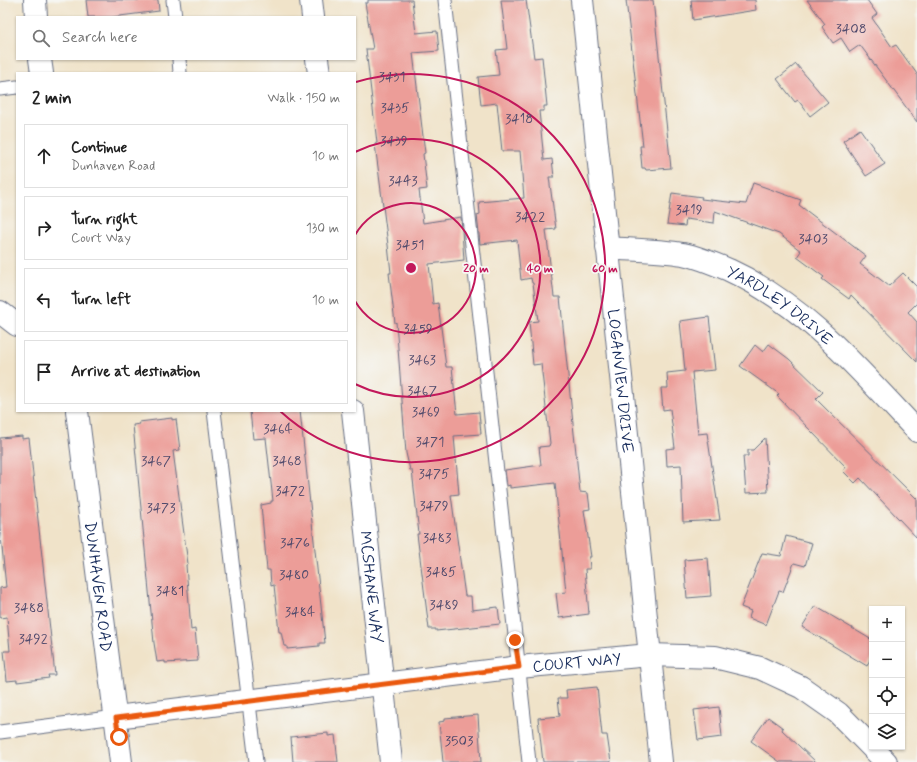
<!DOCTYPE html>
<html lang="en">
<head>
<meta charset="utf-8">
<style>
	:root { --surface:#fff; --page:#f2f2f2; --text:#222; --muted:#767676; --line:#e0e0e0 }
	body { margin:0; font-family:Mynerve,sans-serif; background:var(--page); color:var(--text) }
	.controls { position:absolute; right:12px; bottom:12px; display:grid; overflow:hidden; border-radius:0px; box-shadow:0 1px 3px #0004 }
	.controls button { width:36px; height:36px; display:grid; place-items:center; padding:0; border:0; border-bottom:1px solid var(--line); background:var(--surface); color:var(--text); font:20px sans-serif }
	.stop { position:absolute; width:12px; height:12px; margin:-9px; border:3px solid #ea580c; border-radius:50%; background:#fff }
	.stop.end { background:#ea580c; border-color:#fff; box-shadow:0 1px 4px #0008 }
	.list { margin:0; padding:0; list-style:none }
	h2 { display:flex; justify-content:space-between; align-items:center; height:52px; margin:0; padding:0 16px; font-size:17px }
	h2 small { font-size:13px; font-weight:400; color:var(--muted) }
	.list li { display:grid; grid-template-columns:26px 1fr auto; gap:12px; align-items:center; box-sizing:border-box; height:64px; margin:0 8px 8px; padding:0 8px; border:1px solid var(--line); border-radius:0px }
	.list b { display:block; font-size:15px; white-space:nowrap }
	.list p { margin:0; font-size:13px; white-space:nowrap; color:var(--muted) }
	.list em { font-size:13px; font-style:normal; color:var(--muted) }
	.icon { flex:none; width:22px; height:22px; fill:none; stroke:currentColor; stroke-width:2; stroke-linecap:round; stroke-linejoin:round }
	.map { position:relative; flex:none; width:917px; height:762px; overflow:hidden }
	.search { position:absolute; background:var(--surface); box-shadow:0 1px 3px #0004; left:16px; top:16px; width:340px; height:44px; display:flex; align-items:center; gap:10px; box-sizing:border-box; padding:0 14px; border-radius:0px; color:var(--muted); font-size:15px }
	.panel { position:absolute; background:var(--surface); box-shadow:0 1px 3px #0004; left:16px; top:72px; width:340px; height:340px; border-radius:0px }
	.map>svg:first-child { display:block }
</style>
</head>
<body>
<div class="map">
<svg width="917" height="762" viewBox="0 0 917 762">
	<rect width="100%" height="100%" fill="#f6f6f2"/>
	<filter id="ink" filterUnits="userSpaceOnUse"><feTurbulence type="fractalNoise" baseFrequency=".025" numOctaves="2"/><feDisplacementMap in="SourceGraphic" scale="8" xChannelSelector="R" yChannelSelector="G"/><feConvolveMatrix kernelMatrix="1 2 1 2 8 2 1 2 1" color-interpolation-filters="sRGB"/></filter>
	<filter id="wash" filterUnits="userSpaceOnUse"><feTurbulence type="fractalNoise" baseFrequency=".012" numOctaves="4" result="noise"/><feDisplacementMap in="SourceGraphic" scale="16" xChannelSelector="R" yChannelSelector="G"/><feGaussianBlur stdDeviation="0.9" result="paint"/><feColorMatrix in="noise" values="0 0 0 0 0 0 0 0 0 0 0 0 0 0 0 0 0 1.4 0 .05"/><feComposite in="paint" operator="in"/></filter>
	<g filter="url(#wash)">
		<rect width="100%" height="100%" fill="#f0e3c9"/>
		<g id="blocks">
			<!-- building -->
			<path fill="#ec9d98" d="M86 0H158L159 11 112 17H88Z
				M368 0H412L416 33 437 31 439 51 413 53 425 153 423 154 427 189 419 190 423 223 461 217 464 260 429 264 433 304 438 303 446 367H452L457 414 479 412 481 434 454 436 459 494 451 495 465 596H471L472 610 498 607 500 624 436 631V629H429L417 534H419L412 470H410L406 453 396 322 395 323 389 273H391L388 245 375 144 377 143 366 49H373L365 3H368Z
				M501 0H526L534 58 542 57 547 106H544V111H539L544 160 552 159 554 177H549L556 229 546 230 554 297H560L580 492 588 493 590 509 584 510 591 557H589L590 569H585L589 614 559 618 556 593 566 592 555 483 510 488V485L507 486 505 470 541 465 539 447 549 446 550 443 541 364 533 365 529 322 538 321 533 283H532L531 278 521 280 517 240 480 244 477 215 480 214 479 202 524 198 520 151H502L497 103 481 105 478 77 499 75 496 50 507 49Z
				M626 0H653L671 168 646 170 645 168H642L640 146H643Z
				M691 0H755L756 10 693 20Z
				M807 0H867L877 14 872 18 892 47 896 45 917 74V122L860 45 850 52 841 38 833 43 822 27 825 24Z
				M796 64 828 102 810 116 798 100 795 102 777 79Z
				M860 129 885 164 866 176 843 141Z
				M753 183 801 200 799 205 866 256 860 264 889 286 903 273 917 287V303L908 312 917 322V362L851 295 849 299 822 279 824 277 797 257 801 251 779 234 715 211 714 223 686 219 685 226 667 224 672 193 702 197 701 199 746 204Z
				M709 317 715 370 692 372 698 434 707 433 720 520 683 522 681 465 667 466 666 449 675 448 670 409 663 410 661 388H668L667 373 685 371 680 321Z
				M769 344 789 359 823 392 816 399 917 499V538L860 478 855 483 843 471 846 467 777 396 779 394 740 366 755 345 763 352Z
				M250 411H300L325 643H319V646L287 649V646H284L281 632H279L274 585 271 586 270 570H267L261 505 271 503V501H273L266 438 253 439Z
				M172 418V420L176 419 180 450 173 451 188 564 186 565 191 630 195 629 198 661 165 663V661L157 662 154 643 133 425 140 424 139 422Z
				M22 436V439L29 438 55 675H48L49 678 17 682V680L7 681 4 651H10L7 617 0 618V588L6 587 0 527V438Z
				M765 438 768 492 746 493 743 456H748V450H753Z
				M786 536 812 543 805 566 794 563 783 592 779 591 766 625 749 618 751 611 741 607 762 553 781 556Z
				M708 558 711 596 687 598 684 560Z
				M815 606 872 640V656L867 666 802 627Z
				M597 687 602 735H607L611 762H543L538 718 560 716 558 698H567L566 690Z
				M719 707 722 737 698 740 694 710Z
				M478 715 481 762H443L439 722 445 721V718Z
				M768 717 783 728 782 730 816 762H780L751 741Z
				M328 733V736L335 735 338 762H293L291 737Z"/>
		</g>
	</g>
	<g filter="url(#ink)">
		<use href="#blocks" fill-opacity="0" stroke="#666e83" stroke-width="1"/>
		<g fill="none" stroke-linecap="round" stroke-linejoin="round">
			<defs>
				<path id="lane" d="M173 0 175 17
					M445 0 529 762
					M179 59 180 73
					M0 89 17 87
					M214 411 256 762
					M0 732 116 717"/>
				<g id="street">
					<path d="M35 0 36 17"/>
					<path d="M311 0 313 17"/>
					<path id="s1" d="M582 0 661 762"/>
					<path d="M40 59 42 73"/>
					<path d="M317 59 319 73"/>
					<path id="s2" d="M607 248C632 250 658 250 683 254 698 257 715 264 729 270 807 306 859 370 917 431"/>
					<path d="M0 312 17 325"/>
					<path id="s3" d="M77 411 121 762"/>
					<path id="s4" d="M353 411 391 762"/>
					<path id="s5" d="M116 717 519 667 650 655 715 657 760 668 801 687 838 713 886 762"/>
				</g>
			</defs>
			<!-- lane casing -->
			<use href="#lane" stroke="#666e83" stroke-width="15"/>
			<!-- street casing -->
			<use href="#street" stroke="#666e83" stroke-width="24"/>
			<!-- lane -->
			<use href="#lane" stroke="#fff" stroke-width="13"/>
			<!-- street -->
			<use href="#street" stroke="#fff" stroke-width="22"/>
		</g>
	</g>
	<g fill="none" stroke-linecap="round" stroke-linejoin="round" filter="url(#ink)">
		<!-- route -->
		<path stroke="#ea580c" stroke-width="5" d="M119 737 116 718 519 667 515 640"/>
	</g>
	<!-- distance rings -->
	<g fill="none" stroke="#c2185b" stroke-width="2">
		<path d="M355 235A65 65 0 1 1 355 301"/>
		<path d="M355 152A129 129 0 1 1 355 384"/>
		<path d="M356 82A194 194 0 1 1 280 411"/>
	</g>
	<g text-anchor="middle" stroke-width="3.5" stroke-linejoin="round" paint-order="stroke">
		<!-- number labels -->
		<g font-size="14" fill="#4f4a6c">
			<text x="851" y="33">3408</text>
			<text x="392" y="81">3431</text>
			<text x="395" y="112">3435</text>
			<text x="519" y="123">3418</text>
			<text x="394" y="145">3439</text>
			<text x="403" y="185">3443</text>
			<text x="689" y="214">3419</text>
			<text x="530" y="221">3422</text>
			<text x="813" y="243">3403</text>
			<text x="410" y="249">3451</text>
			<text x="418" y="333">3459</text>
			<text x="422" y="364">3463</text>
			<text x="422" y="395">3467</text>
			<text x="426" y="416">3469</text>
			<text x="278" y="433">3464</text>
			<text x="430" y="446">3471</text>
			<text x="156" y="465">3467</text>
			<text x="287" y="465">3468</text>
			<text x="434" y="478">3475</text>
			<text x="290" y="495">3472</text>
			<text x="434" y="510">3479</text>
			<text x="161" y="512">3473</text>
			<text x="437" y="542">3483</text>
			<text x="295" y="547">3476</text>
			<text x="441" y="576">3485</text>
			<text x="294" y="579">3480</text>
			<text x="170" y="595">3481</text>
			<text x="444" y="609">3489</text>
			<text x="29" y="612">3488</text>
			<text x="300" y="616">3484</text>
			<text x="33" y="643">3492</text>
			<text x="459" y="745">3503</text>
		</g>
		<!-- street labels -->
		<g font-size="16" fill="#1b2f5e" stroke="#f6f6f2">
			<text dy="6" stroke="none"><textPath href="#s2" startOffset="187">YARDLEY DRIVE</textPath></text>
			<text dy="6" stroke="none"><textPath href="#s1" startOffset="383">LOGANVIEW DRIVE</textPath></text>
			<text dy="6" stroke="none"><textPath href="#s3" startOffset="177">DUNHAVEN ROAD</textPath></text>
			<text dy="6" stroke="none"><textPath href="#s4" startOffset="177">MCSHANE WAY</textPath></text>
			<text dy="6" stroke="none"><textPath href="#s5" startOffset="464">COURT WAY</textPath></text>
		</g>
	</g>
	<circle cx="411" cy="268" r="6" fill="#c2185b" stroke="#f6f6f2" stroke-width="2"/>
	<g font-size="12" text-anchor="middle" font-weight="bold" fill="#c2185b" stroke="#f6f6f2" stroke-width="3.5" stroke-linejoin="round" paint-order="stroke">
		<text x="476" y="272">20 m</text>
		<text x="540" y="272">40 m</text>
		<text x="605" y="272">60 m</text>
	</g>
</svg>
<div class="controls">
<button>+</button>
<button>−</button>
<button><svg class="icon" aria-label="locate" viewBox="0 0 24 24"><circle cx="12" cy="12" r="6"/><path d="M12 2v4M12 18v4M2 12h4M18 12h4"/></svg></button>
<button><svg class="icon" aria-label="layers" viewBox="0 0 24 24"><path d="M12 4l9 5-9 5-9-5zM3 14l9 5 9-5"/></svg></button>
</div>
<div class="stop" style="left:119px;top:737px"></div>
<div class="stop end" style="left:515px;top:640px"></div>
<div class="search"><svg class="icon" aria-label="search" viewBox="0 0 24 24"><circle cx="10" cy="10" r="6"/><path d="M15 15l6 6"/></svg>Search here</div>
<section class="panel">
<h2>2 min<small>Walk · 150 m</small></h2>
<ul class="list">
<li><svg class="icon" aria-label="ahead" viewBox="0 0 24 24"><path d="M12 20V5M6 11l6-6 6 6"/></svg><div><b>Continue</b><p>Dunhaven Road</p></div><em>10 m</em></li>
<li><svg class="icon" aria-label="right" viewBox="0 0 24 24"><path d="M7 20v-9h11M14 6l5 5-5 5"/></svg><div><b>Turn right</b><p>Court Way</p></div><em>130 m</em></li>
<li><svg class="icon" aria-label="left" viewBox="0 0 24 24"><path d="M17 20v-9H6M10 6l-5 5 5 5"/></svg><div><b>Turn left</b></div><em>10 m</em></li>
<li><svg class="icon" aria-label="arrive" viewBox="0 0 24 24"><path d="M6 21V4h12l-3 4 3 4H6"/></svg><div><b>Arrive at destination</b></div></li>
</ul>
</section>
</div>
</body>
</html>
